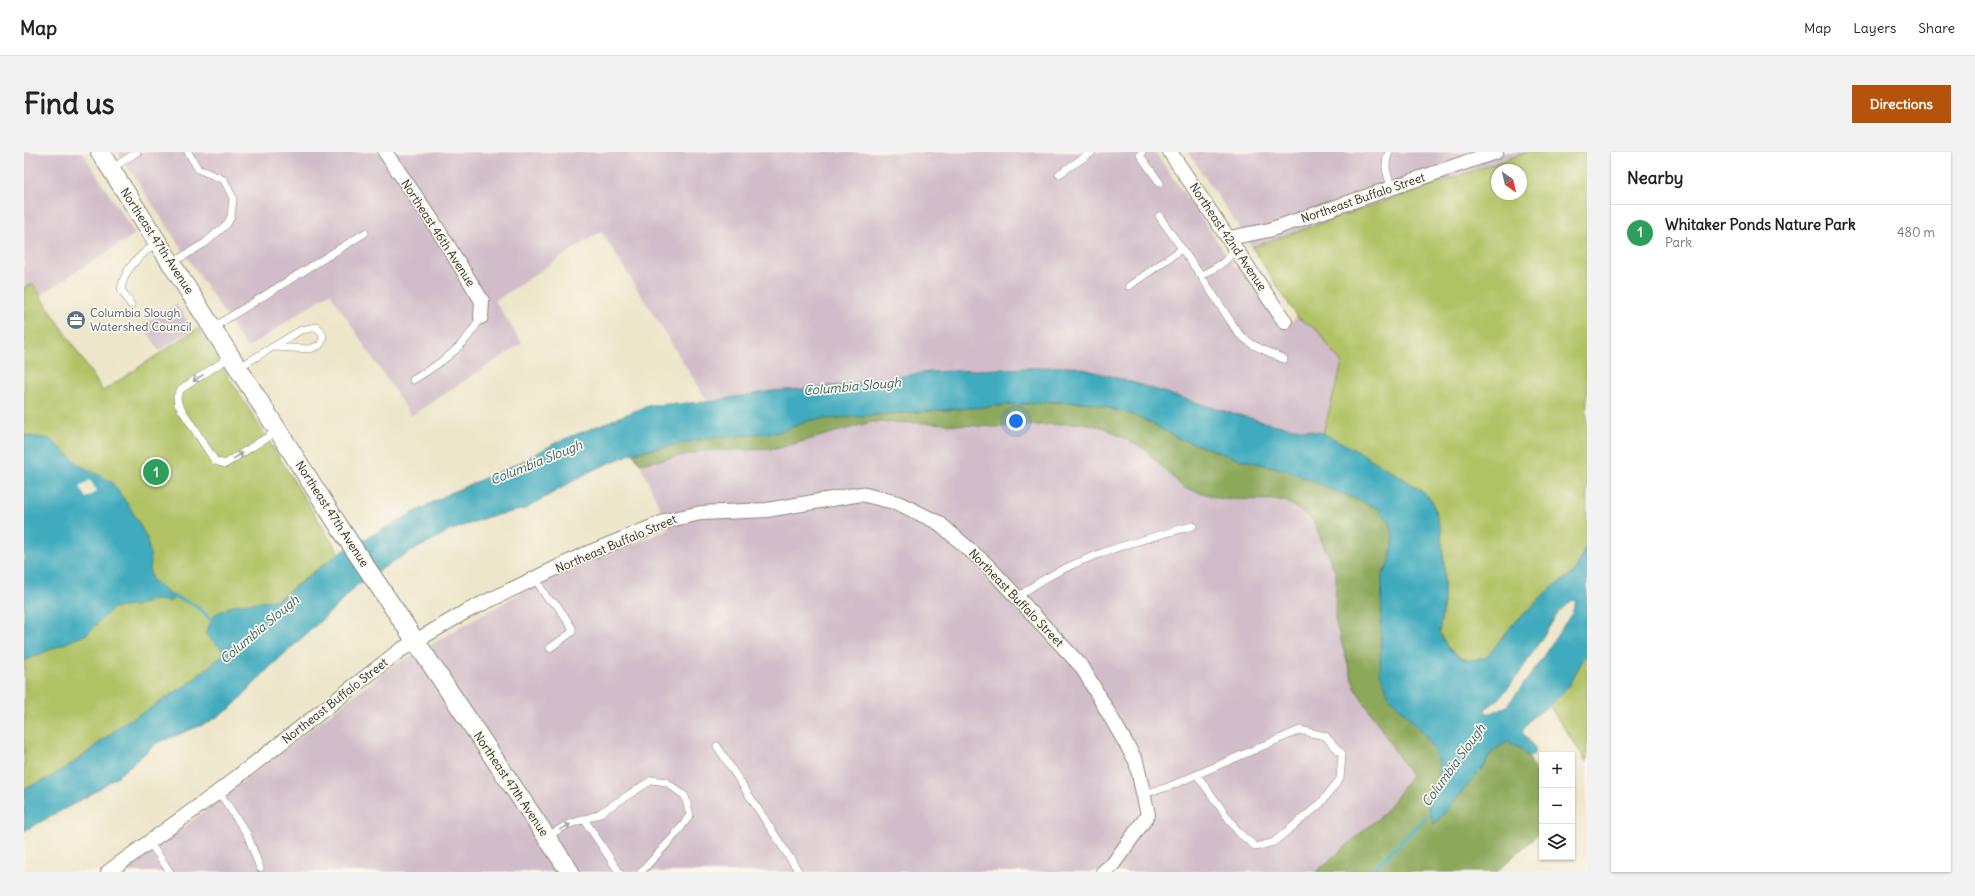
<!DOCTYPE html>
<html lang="en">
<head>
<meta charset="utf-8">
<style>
	:root { --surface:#fff; --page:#f2f2f2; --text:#222; --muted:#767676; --line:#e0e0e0; --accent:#b45309 }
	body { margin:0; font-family:Delius,sans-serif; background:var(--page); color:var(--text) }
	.controls { position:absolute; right:12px; bottom:12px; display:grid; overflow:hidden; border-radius:0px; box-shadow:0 1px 3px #0004 }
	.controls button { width:36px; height:36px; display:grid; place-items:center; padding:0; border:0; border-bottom:1px solid var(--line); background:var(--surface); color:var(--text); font:20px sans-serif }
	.compass { position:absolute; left:1467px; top:12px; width:36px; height:36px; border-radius:50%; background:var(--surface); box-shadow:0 1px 3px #0004; rotate:146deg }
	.you { position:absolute; left:992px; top:269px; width:14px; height:14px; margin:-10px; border:3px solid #fff; border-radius:50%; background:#1a73e8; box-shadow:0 0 0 6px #1a73e833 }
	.badge { display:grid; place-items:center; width:26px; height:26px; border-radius:50%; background:var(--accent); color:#fff; font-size:13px; font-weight:700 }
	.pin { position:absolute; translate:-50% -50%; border:2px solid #fff; box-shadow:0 1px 4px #0006 }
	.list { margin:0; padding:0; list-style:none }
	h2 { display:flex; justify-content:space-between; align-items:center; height:52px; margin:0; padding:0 16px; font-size:17px }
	h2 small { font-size:13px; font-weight:400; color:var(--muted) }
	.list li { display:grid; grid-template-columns:26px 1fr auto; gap:12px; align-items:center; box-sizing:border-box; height:56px; padding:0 16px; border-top:1px solid var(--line) }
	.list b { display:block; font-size:15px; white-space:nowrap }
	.list p { margin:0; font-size:13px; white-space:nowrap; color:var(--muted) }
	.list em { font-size:13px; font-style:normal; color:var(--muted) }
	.icon { flex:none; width:22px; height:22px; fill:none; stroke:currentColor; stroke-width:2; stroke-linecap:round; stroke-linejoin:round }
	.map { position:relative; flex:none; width:1563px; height:720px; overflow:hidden; border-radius:0px }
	header { display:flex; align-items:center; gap:24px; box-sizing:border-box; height:56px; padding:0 20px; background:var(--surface); border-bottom:1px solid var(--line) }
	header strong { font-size:19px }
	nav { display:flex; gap:22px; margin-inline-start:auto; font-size:14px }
	.intro { display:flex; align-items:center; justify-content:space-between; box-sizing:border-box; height:96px; padding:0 24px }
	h1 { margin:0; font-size:28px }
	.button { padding:10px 18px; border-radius:0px; background:var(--accent); color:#fff; font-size:14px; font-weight:700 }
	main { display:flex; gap:24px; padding:0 24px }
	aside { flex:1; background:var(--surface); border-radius:0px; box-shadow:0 1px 3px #0004 }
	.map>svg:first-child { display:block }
</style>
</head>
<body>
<header>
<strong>Map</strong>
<nav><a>Map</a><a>Layers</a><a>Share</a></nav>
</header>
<div class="intro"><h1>Find us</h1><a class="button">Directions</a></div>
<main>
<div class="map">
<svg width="1563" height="720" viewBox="0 0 1563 720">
	<rect width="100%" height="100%" fill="#fbf7ec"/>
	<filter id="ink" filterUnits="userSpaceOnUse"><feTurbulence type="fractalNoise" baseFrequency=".025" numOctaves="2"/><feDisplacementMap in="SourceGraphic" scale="8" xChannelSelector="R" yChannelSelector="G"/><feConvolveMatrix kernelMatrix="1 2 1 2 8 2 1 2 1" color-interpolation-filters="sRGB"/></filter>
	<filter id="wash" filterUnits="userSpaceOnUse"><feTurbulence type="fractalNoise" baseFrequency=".012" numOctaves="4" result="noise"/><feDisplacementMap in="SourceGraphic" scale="16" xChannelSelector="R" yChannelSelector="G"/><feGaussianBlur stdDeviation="0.9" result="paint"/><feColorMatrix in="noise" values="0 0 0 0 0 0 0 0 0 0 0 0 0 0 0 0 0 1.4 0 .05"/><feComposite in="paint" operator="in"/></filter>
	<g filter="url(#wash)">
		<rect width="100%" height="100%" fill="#ede6ca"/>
		<!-- industrial -->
		<path fill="#d1bdc9" d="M0 0H58L111 82 16 143 9 132 0 136Z
			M94 0H1131L1211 115 1221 109 1264 172 1273 165 1293 178 1318 212 1299 281 1247 272 1193 257 1101 228 1048 214 905 220 794 236 747 239 684 250 577 79 471 149 498 191 387 264 306 141 223 196Z
			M1164 0H1504L1228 95Z
			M152 152 169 177 135 199 119 173Z
			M847 270 907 271 970 275 1058 271 1081 276 1120 297 1160 336 1199 347 1260 348 1288 367 1312 421 1311 468 1331 536 1387 624 1360 661 1292 720H101L366 516 504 437 645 377 616 312 680 299 752 297Z"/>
		<!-- green -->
		<path fill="#b1c265" stroke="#6e7648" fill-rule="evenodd" d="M1504 0H1563V392L1551 420 1530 434 1489 472 1462 506 1445 508 1437 506 1424 496 1415 480 1420 450V414L1417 379 1408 348 1395 337 1370 320 1299 281 1318 212 1293 178 1273 165 1228 95ZM1473 18H1497V42H1473Z
			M9 132 79 239 174 176 315 401 230 465 201 501 164 532 120 560 100 571 55 607 25 626 0 637V136Z
			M1563 501V610L1525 554 1543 536Z"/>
		<!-- forest -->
		<path fill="#8ca85a" stroke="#5c6a42" d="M1026 250H1064L1113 264 1154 286 1211 306 1262 318 1355 356 1366 371 1370 387 1366 409 1358 424 1365 544 1400 582 1415 609V636L1404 652 1410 673 1461 613C1465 601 1472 596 1484 590 1503 596 1513 617 1518 635 1521 648 1518 666 1518 679L1472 720H1292L1360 661 1387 624 1331 536 1311 468 1312 421 1288 367 1260 348 1199 347 1160 336 1120 297 1081 276 1058 271 970 275 907 271 847 270 752 297 680 299 616 312 609 301 683 286 756 280 785 268Z"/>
		<!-- water -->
		<path fill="#3fabbe" stroke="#356b74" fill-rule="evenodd" d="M1048 214 1101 228 1193 257 1247 272 1299 281 1339 302 1395 337 1408 348 1417 379 1420 414V450L1415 480 1424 496 1437 506 1445 508 1462 506 1489 472 1530 434 1551 420 1563 392V501L1543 536 1525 554 1507 566 1498 580 1511 596 1510 602 1505 605 1496 596 1484 590C1472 596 1465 601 1461 613L1410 673 1404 652 1415 636V609L1400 582 1365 544 1356 521 1358 424 1366 409 1370 387 1366 371 1355 357 1262 318 1211 306 1154 286 1113 264 1064 250H1026L786 268 756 280 683 286 609 301 565 320 501 357 464 365 425 379 372 408 334 432 314 453 246 515 206 557 183 571 133 591 95 623 66 643 0 679V637L25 626 55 607 100 571 120 560 164 532 201 501 181 481 191 462 210 453 255 447 315 401 424 342 493 312 533 290 626 253 684 250 747 239 794 236 905 220ZM1549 448 1552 449 1548 461 1508 521 1483 554 1467 561H1462L1461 557 1475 547 1495 522 1534 461Z
			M0 283 26 287 57 314 87 329 107 357 123 386 127 408 126 422 129 429 151 445 147 449 130 448 111 454 89 456 63 482 0 509Z"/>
		<!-- pier -->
		<path fill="#ede6ca" d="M66 328 73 339 62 346 55 335Z"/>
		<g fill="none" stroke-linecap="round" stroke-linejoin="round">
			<!-- stream -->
			<path stroke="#3fabbe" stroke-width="3.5" d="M151 445 171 453 190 470
				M1347 720 1410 657"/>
		</g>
	</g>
	<g filter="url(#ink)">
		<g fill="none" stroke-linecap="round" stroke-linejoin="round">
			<defs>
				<path id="service" d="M1118 0 1116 3 1136 31
					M1365 0C1359 13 1363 23 1368 36
					M87 17 113 0
					M1035 22 1068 0
					M1135 64 1177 124C1189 116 1207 110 1210 94
					M148 111 181 91 203 72 207 65 209 46 200 28 174 17 164 0
					M1177 124 1215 182 1229 193 1260 207
					M1105 134 1158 97
					M107 153 97 137C101 114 116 105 132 90
					M188 176 341 81
					M206 205 157 237 153 245 154 252 191 309 201 312 253 279
					M214 216 277 178 293 175C299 182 301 185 296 193L286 197 249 195
					M389 228C417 211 441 195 457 165
					M511 426 523 446 533 453 548 476V480L526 496
					M993 446C1038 408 1113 389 1169 374
					M693 594 775 720
					M195 640 223 682 236 716
					M1119 642 1144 635 1276 578 1301 584 1318 602 1316 627 1296 652 1250 690 1232 695 1215 681 1173 623
					M560 667 595 720
					M522 685 543 673 573 663 628 628 642 630 661 644 666 663 652 682 617 720
					M126 691 146 720"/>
				<path id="minor" d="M361 0 408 68 458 149 457 165
					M1146 0 1261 170
					M1205 86 1245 78 1472 0
					M84 720 190 643 375 499 441 460 557 404 645 368 677 361 743 358 837 342 874 351 915 371 963 413 1058 515 1112 609 1124 663 1089 712 1079 720"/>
				<path id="tertiary" d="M76 0 320 382 546 720"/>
			</defs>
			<!-- service casing -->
			<use href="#service" stroke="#8c887a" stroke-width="8"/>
			<!-- minor casing -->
			<use href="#minor" stroke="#8c887a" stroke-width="16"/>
			<!-- tertiary casing -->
			<use href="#tertiary" stroke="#8c887a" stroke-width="20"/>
			<!-- service -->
			<use href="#service" stroke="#fff" stroke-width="7"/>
			<!-- minor -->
			<use href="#minor" stroke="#fff" stroke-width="14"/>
			<!-- tertiary -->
			<use href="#tertiary" stroke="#fff" stroke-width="18"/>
		</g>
		<!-- one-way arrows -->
		<defs><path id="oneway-shaft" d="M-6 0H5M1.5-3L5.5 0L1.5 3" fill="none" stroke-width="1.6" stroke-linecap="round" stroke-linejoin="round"/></defs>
		<g stroke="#a0a0a0">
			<use href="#oneway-shaft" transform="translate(174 226) rotate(148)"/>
			<use href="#oneway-shaft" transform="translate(214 304) rotate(-33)"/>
			<use href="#oneway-shaft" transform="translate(541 675) rotate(-27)"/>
		</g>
	</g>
	<!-- icons -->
	<defs>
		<symbol id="office-disc" viewBox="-11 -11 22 22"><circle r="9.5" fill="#5c6f8a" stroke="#fbf7ec"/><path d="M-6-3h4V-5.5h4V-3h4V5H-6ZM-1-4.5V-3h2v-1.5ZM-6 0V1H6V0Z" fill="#fff"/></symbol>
	</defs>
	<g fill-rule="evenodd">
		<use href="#office-disc" x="41" y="157" width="22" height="22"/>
	</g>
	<g text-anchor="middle" stroke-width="3.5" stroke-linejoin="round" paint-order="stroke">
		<!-- street labels -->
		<g font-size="12" fill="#2b2b2b" stroke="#fbf7ec">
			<text transform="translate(1339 46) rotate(-19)" y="4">Northeast Buffalo Street</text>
			<text transform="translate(414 81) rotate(57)" y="4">Northeast 46th Avenue</text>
			<text transform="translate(1204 85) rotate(56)" y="4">Northeast 42nd Avenue</text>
			<text transform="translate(133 89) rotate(57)" y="4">Northeast 47th Avenue</text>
			<text transform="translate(308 362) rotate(57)" y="4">Northeast 47th Avenue</text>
			<text transform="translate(592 392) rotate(-23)" y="4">Northeast Buffalo Street</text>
			<text transform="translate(992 446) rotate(46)" y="4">Northeast Buffalo Street</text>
			<text transform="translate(311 549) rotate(-38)" y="4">Northeast Buffalo Street</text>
			<text transform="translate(487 632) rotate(56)" y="4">Northeast 47th Avenue</text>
		</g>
		<!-- service labels -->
		<g font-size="12" fill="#4e5e75" stroke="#fbf7ec" text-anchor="start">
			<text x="66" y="165">Columbia Slough<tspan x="66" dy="14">Watershed Council</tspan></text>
		</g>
		<!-- water labels -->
		<g font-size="13" font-style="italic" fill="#335e66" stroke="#fbf7ec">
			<text transform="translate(828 234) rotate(-5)" y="5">Columbia Slough</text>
			<text transform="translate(512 310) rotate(-22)" y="5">Columbia Slough</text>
			<text transform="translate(235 477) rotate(-40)" y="5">Columbia Slough</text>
			<text transform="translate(1429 613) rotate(-54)" y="5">Columbia Slough</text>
		</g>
	</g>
</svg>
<div class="controls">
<button>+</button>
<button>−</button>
<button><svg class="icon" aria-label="layers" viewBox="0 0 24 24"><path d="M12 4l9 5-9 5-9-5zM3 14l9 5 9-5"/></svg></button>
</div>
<svg class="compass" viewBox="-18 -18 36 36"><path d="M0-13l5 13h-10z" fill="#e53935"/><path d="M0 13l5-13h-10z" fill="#767676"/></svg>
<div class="you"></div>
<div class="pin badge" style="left:132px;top:320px;background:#2e9e5b">1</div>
</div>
<aside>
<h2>Nearby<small></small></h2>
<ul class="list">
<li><span class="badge" style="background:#2e9e5b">1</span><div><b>Whitaker Ponds Nature Park</b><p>Park</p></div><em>480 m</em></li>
</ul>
</aside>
</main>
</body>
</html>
